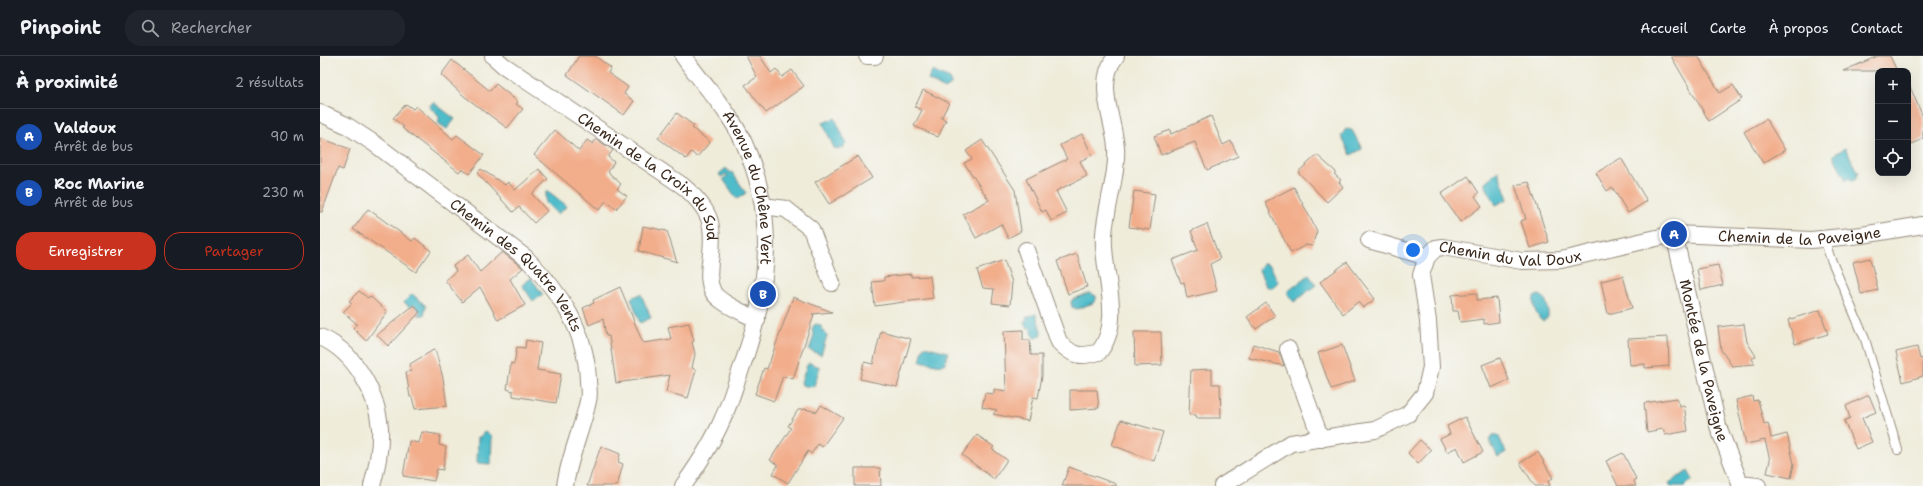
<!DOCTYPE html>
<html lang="fr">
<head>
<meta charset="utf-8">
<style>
	:root { --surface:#171b24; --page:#20242c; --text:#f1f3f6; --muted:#9ea1a6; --line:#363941; --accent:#c8321e }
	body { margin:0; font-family:"Shantell Sans",sans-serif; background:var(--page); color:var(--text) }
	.controls { position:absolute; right:12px; top:12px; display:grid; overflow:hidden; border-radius:8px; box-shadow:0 4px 16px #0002 }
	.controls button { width:36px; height:36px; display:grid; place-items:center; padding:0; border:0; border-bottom:1px solid var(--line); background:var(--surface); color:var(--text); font:20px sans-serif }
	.you { position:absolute; left:1093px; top:194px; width:14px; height:14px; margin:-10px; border:3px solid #fff; border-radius:50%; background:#1a73e8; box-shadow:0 0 0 6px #1a73e833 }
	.badge { display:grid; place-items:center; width:26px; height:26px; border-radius:50%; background:var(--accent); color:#fff; font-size:13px; font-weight:700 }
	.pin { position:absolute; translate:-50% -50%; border:2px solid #fff; box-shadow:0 1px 4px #0006 }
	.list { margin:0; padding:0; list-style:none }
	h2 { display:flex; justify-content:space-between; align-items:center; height:52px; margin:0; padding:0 16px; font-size:17px }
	h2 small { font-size:13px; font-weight:400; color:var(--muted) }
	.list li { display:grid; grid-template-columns:26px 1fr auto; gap:12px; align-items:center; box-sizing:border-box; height:56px; padding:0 16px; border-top:1px solid var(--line) }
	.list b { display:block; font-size:15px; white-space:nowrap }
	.list p { margin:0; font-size:13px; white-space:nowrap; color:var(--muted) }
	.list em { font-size:13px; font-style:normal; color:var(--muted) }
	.actions { display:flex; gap:8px; padding:12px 16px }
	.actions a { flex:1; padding:9px 0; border:1px solid var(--accent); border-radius:16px; text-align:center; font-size:14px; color:var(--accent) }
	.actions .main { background:var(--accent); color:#fff }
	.icon { flex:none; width:22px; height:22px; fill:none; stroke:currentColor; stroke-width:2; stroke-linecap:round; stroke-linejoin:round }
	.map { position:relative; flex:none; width:1603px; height:430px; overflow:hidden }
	header { display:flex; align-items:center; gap:24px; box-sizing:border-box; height:56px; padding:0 20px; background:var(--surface); border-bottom:1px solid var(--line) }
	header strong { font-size:19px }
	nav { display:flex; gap:22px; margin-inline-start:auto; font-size:14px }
	.search { width:280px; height:36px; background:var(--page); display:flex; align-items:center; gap:10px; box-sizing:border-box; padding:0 14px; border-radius:16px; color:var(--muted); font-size:15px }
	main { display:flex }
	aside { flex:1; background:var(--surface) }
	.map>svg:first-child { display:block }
</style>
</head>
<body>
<header>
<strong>Pinpoint</strong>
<div class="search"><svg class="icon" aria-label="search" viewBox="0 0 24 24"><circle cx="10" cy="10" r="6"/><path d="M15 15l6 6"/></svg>Rechercher</div>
<nav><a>Accueil</a><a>Carte</a><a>À propos</a><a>Contact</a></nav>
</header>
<main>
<aside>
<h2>À proximité<small>2 résultats</small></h2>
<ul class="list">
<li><span class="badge" style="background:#1a4fb4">A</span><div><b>Valdoux</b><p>Arrêt de bus</p></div><em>90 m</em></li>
<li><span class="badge" style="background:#1a4fb4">B</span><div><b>Roc Marine</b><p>Arrêt de bus</p></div><em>230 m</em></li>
</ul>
<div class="actions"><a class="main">Enregistrer</a><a>Partager</a></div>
</aside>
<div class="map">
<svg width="1603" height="430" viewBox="0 0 1603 430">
	<rect width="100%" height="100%" fill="#f6f6f2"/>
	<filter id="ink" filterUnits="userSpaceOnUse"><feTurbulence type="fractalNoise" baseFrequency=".025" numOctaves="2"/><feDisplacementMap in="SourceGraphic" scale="8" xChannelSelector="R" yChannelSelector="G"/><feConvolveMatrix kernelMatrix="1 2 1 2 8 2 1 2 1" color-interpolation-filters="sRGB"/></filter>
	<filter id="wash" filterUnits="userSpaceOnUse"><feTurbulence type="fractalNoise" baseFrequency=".012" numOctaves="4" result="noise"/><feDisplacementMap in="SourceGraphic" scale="16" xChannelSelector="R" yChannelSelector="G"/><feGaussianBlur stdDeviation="0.9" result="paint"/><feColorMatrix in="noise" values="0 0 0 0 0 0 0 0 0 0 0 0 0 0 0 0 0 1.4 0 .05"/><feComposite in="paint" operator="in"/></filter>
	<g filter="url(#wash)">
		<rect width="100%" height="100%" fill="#efecda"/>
		<!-- water -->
		<path fill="#50bcca" stroke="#467374" d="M612 15 630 23 631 29 625 33 608 24Z
			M113 46 135 63 127 73 118 67C122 59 115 56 109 51Z
			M515 62 526 87 523 92 519 93 514 92 503 67Z
			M1026 73 1032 74 1042 93 1031 99 1021 80Z
			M1525 92 1539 117 1537 118V122L1532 125 1530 122 1526 124 1513 99Z
			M406 112 410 117 412 116 426 137 417 143 403 123 408 119 406 118 401 121 399 118Z
			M1178 115 1188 143 1176 149 1164 127Z
			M228 135 247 150 238 158 226 147V137Z
			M944 207 950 209 958 226 952 232 946 230 939 214Z
			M989 219 996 229 974 246 967 236Z
			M211 222 223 239 213 245 202 229Z
			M770 237 776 240V243L773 247 757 253 752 251 751 246 753 243Z
			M92 238 106 250 104 259H98L84 246Z
			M321 238 331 262 320 267 311 242Z
			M1219 239C1228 242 1228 253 1228 261L1223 265C1217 262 1212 249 1214 241Z
			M716 258 721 275V280L714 282 711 272 706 271 704 267 707 261Z
			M496 268 500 269 507 280 501 299 489 294 494 280 492 274 494 269Z
			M604 290 628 296 625 307 621 309 600 305Z
			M489 307 500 311 494 330 490 331 482 329 481 326 487 309Z
			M167 376 172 381 171 408 157 407 158 381H160L163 377Z
			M1173 379H1178L1186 396 1178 401 1169 384Z
			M1368 415 1373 424 1364 430H1351L1349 427Z"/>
		<g id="blocks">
			<!-- building -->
			<path fill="#f2ad8b" d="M259 0H275L291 12 288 17 308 31 304 38 314 45 304 59 247 19Z
				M426 0H440L451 17 456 13 462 21 472 14 484 30 446 57 425 29 437 21Z
				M1351 0H1378L1400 37 1413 29 1422 43 1389 65Z
				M1558 0H1570L1577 15H1523Z
				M132 4 170 35 176 28 198 46 196 48 203 53 187 72 144 40 121 19Z
				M1588 26 1603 61V83L1588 90Z
				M603 34 629 47 621 62 626 64 618 81 594 70 602 54 595 51Z
				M86 48 93 53 96 50 133 83 137 79 164 99 149 118 142 113 139 116 82 72 84 71 73 62Z
				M357 57 374 70 372 72 390 86 377 101 371 96 366 103 338 82Z
				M891 60 903 89 911 85 918 100 887 114 875 86 841 99 834 80 850 74 851 78Z
				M1446 63 1465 94 1443 107 1424 76Z
				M235 74 259 95 267 84 273 88 276 83 293 94 288 101 294 106 288 116 301 128 297 133 307 140 296 153 286 145 279 154 214 99Z
				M762 78 772 99 760 105 767 120 736 135 747 157 731 165 726 154 722 156 706 123 747 103 740 89Z
				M0 82 30 93 23 114 18 112 2 156H0Z
				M662 84 695 134 701 175 688 182 681 168 656 182 643 158 669 144 644 107 652 103 646 95Z
				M997 99 1016 116 1014 118 1021 124 1019 126 1023 131 1007 146 978 116Z
				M538 100 552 122 509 148 495 126Z
				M1301 102 1327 145 1308 157 1292 131 1287 135 1276 117Z
				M161 113 185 129 188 126 195 134 219 113 228 123 212 138 227 155 214 167 199 151 193 156 157 117Z
				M1148 120 1159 137 1155 140 1162 150 1140 166 1121 138Z
				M1209 126 1229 186 1210 192 1201 165 1206 163 1195 129Z
				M974 131 997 175 992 190 986 189 971 197 945 146Z
				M814 135 835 138 830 174 809 171Z
				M48 153 92 185 95 182 111 195 96 216 33 173Z
				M887 168 900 203 890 208 897 235 867 242 864 226 861 227 852 204 878 194 871 175Z
				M323 170 347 175 357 206 319 195Z
				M182 196 203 212 190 223 205 249 178 264 160 231 142 246 125 224 136 215 133 210 148 199 160 216Z
				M757 198 767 231 748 238 737 205Z
				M1550 202 1558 234 1541 238 1533 206Z
				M684 204 692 226 690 249 672 247 674 233 663 232 657 214Z
				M1027 206 1055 243 1043 252 1038 246 1023 258 1000 226Z
				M1398 209 1403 229 1381 234 1377 213Z
				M591 218V221L610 220 613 242 555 250 552 226 564 225V221Z
				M1303 220 1312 252 1288 258 1281 225Z
				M300 231 323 287 351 283 348 271 369 267 374 285 372 286 375 298 372 312 376 314 368 342 346 336 350 319 296 327 289 280H286L283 263 269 269 263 252 274 247 273 244Z
				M39 235 48 242 50 240 67 256 46 285 33 272 37 268 23 256 32 247 29 245Z
				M1157 237V244L1177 242 1179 266 1164 268V263L1140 266 1138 255H1133L1132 239Z
				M473 241 512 256 492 258 494 259 473 323 463 320 454 345 435 338 444 312 447 313Z
				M946 247 955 260 936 273 927 261Z
				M94 249 100 256 68 290 57 279Z
				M1500 254 1508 278 1475 288 1468 264Z
				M1424 268 1427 286 1436 300 1432 303 1435 308 1412 310 1401 294 1398 271Z
				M703 274V284H710L711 299H722V320L718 342 713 341 708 365 673 358 677 354 662 351 665 337 674 338V333L686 335 684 275Z
				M561 275 591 283 577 331 540 323 544 306 553 308Z
				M814 276H841L842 309 815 310Z
				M1348 281 1349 310 1325 312V308L1310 309 1308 283Z
				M206 284 221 287 217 314 241 318 236 347 193 340V335L187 333 191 307 194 308 197 291 205 292Z
				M933 288 959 296 964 310 929 302Z
				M1022 289 1035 325 1011 333 998 297Z
				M1597 291 1600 303 1603 302V320L1583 326 1576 296Z
				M115 293 123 322 127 350 95 353 92 341H90L86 316 91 315 90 308Z
				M1180 302 1189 324 1171 332 1162 309Z
				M892 313V328H900L901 362H877L876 359H869L871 314Z
				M750 334H777L779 352 750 354Z
				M1549 339 1556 356 1542 362 1552 386 1536 393 1524 365 1530 362 1526 350Z
				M1432 340 1433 345 1438 344 1444 368 1448 367 1451 382 1467 378 1474 408 1471 422 1447 417 1450 404 1445 384 1426 388 1416 344Z
				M1357 342 1359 350 1364 349 1368 375 1345 379 1343 373 1327 376 1324 347Z
				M501 349 523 362 502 391 498 388 491 398 488 395 468 427 453 418 458 409 450 404 471 372 468 370 478 354 485 353 497 356Z
				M1145 361 1163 396 1144 406 1137 391 1127 396 1120 383 1130 378 1127 370Z
				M801 364 843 376 834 405 792 389Z
				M102 376 120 379 119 389 126 391 123 414 117 413 114 425 83 420 89 385 99 387Z
				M657 379 674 391 672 393 687 404 674 423 642 399Z
				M1100 384 1111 394 1098 408 1088 397Z
				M281 390 300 398 298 406 303 408 297 430H267Z
				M1218 396 1233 422 1228 425 1230 430H1215L1200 407Z
				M1303 397 1316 423 1314 425 1316 430H1298L1286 405Z
				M749 411 796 428V430H742Z
				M535 412H560L561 430H535Z"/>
		</g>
	</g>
	<g filter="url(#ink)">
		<use href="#blocks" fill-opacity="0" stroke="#958b7c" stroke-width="1"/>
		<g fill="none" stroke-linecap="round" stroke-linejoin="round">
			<defs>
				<path id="service" d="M1504 182 1510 201 1545 283 1578 394"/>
				<g id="minor">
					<path id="s1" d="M173 0 183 9 363 130C392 155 395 169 390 206 389 216 388 226 393 236 399 247 425 257 437 264"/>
					<path id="s2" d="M363 0C383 29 409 54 424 87 459 165 448 238 420 316 414 332 410 347 403 362 393 386 378 409 363 430"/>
					<path d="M547 0H555"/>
					<path id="s3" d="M0 57 26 69 55 88 206 202C240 236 266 274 268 324 268 330 270 338 268 345 262 374 249 401 245 430"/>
					<path d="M443 150 466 153 491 173 512 227"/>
					<path id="s4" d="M1354 178 1398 370 1421 430"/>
					<path d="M1049 184 1107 201"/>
					<path d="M706 194 739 286C753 300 759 302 779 296 805 263 781 216 784 178 786 150 798 118 796 91 793 60 775 27 796 0"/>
					<path d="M0 281C34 295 57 336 60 372 61 391 57 412 52 430"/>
					<path d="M968 293 1001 383"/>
					<path d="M1420 428 1438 430"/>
					<path id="s5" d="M902 430 971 387 1055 374 1088 358 1105 337 1111 311 1108 265 1101 219 1107 201 1116 192 1123 191 1202 205 1241 204 1354 178 1491 184 1542 179 1603 169"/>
				</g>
			</defs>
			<!-- service casing -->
			<use href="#service" stroke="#958b7c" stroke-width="10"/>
			<!-- minor casing -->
			<use href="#minor" stroke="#958b7c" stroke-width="18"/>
			<!-- service -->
			<use href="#service" stroke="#fff" stroke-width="8"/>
			<!-- minor -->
			<use href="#minor" stroke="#fff" stroke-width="16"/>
		</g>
	</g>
	<g text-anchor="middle" stroke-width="3.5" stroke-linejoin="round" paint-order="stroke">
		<!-- street labels -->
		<g font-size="15" fill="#3b2a1e" stroke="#f6f6f2">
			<text dy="5" stroke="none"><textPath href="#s1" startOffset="200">Chemin de la Croix du Sud</textPath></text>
			<text dy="5" stroke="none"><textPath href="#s2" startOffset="151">Avenue du Chêne Vert</textPath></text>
			<text dy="5" stroke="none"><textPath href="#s5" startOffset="749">Chemin de la Paveigne</textPath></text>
			<text dy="5" stroke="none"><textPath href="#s5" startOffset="456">Chemin du Val Doux</textPath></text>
			<text dy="5" stroke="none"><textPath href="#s3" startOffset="251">Chemin des Quatre Vents</textPath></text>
			<text dy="5" stroke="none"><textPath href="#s4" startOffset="130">Montée de la Paveigne</textPath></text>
		</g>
	</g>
</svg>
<div class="controls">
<button>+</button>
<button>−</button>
<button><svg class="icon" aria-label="locate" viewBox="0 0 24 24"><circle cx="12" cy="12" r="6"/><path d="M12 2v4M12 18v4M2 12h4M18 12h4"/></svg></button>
</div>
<div class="you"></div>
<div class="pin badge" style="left:1354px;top:178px;background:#1a4fb4">A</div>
<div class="pin badge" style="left:443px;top:238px;background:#1a4fb4">B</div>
</div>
</main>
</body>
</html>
